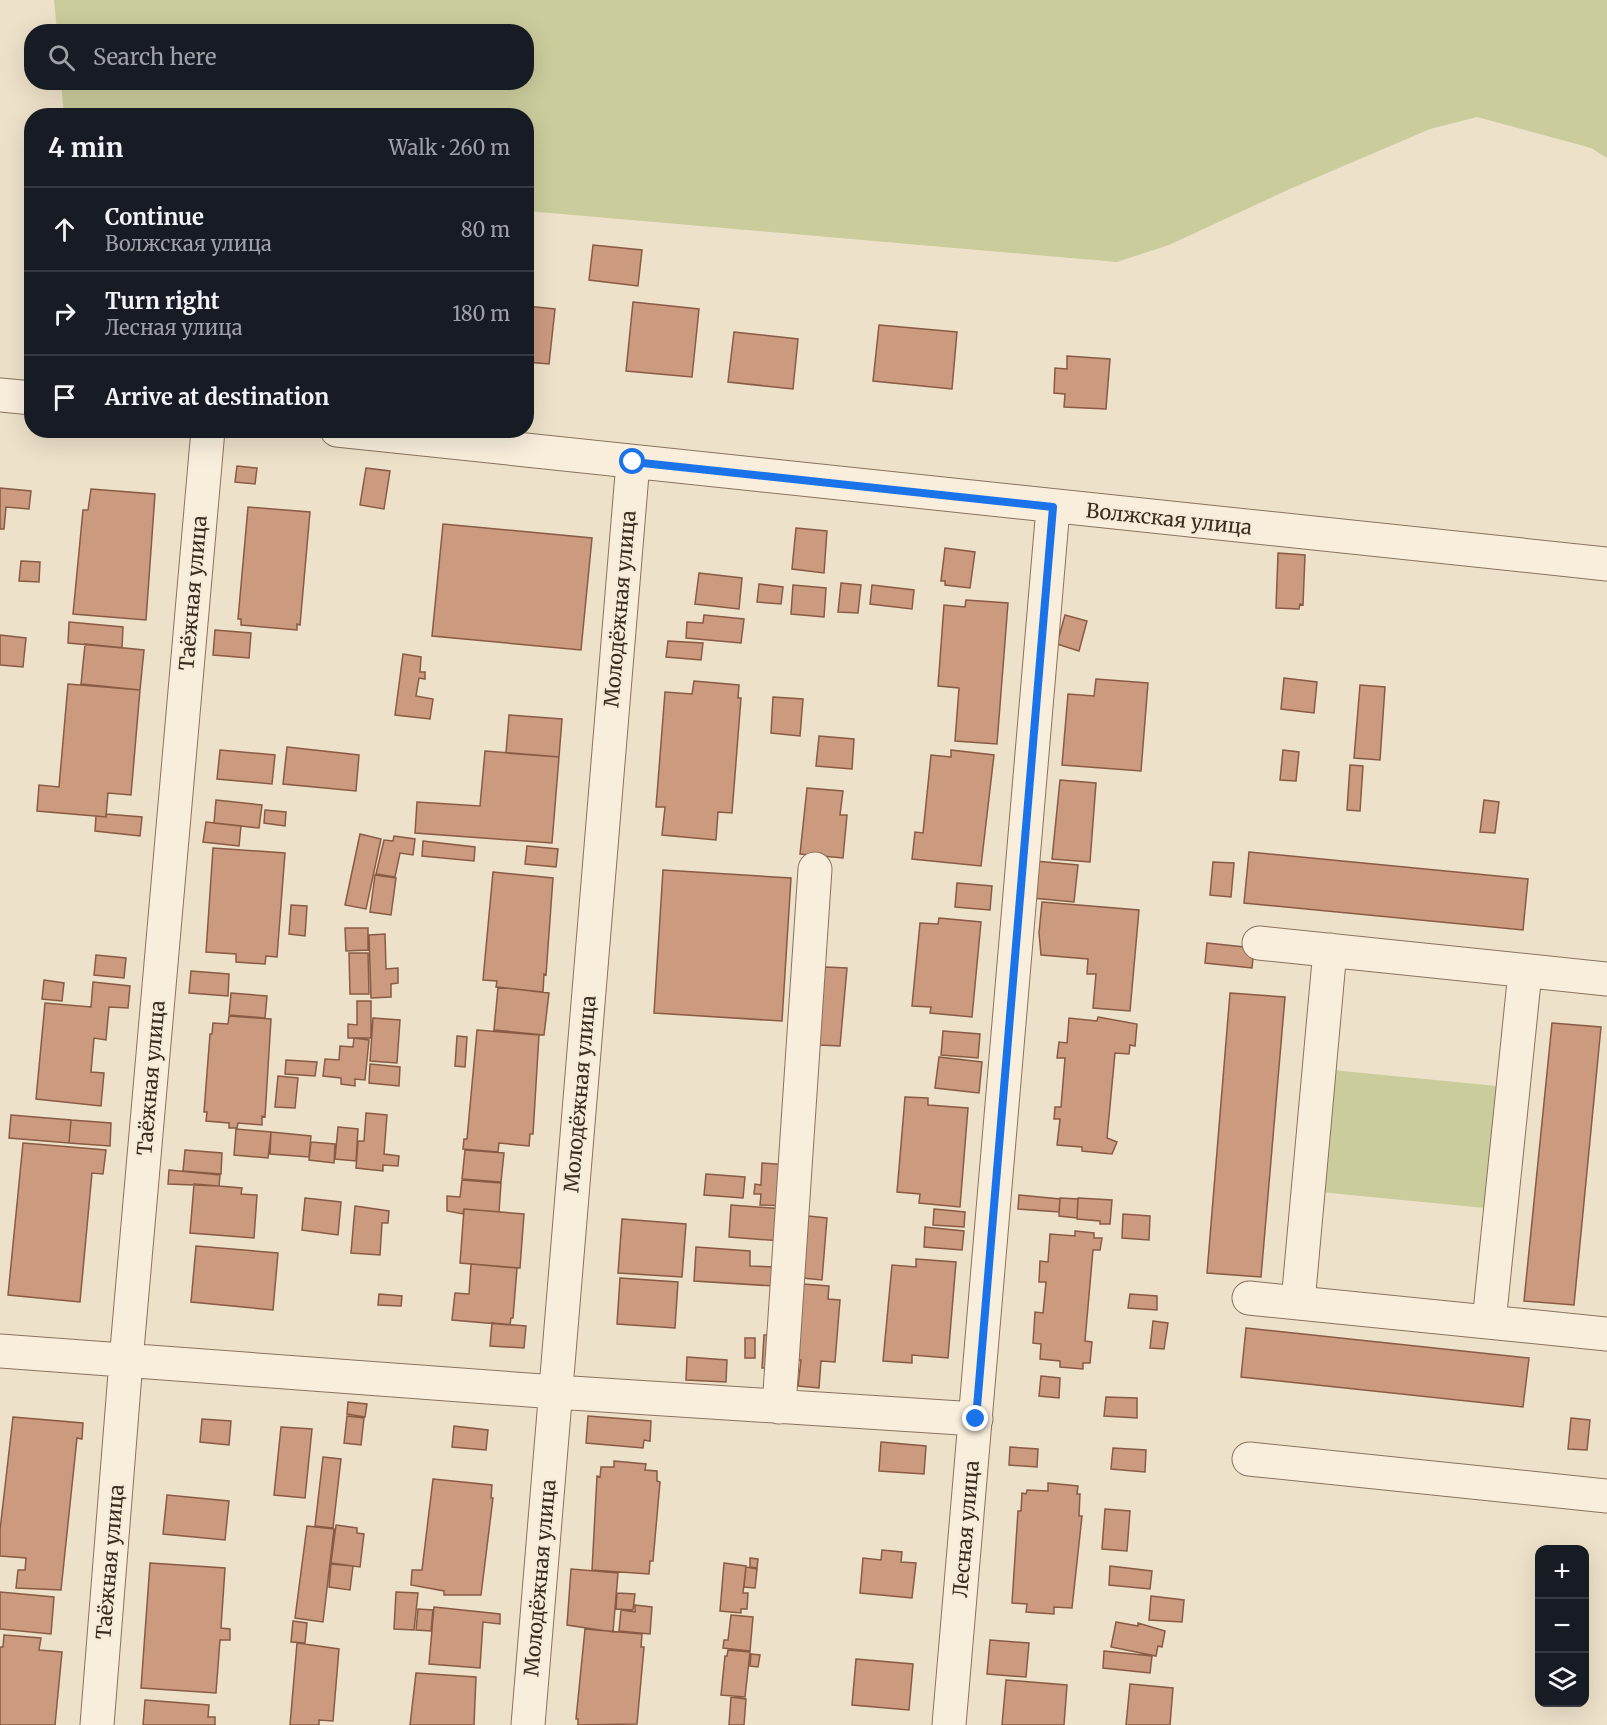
<!DOCTYPE html>
<html lang="en">
<head>
<meta charset="utf-8">
<style>
	:root { --surface:#171b24; --page:#242831; --text:#f1f3f6; --muted:#9ea1a6; --line:#363941 }
	body { margin:0; font-family:Merriweather,serif; background:var(--page); color:var(--text) }
	.controls { position:absolute; right:18px; bottom:18px; display:grid; overflow:hidden; border-radius:12px; box-shadow:0 6px 24px #0002 }
	.controls button { width:54px; height:54px; display:grid; place-items:center; padding:0; border:0; border-bottom:2px solid var(--line); background:var(--surface); color:var(--text); font:30px sans-serif }
	.stop { position:absolute; width:18px; height:18px; margin:-14px; border:4px solid #1a73e8; border-radius:50%; background:#fff }
	.stop.end { background:#1a73e8; border-color:#fff; box-shadow:0 2px 6px #0008 }
	.list { margin:0; padding:0; list-style:none }
	h2 { display:flex; justify-content:space-between; align-items:center; height:78px; margin:0; padding:0 24px; font-size:26px }
	h2 small { font-size:20px; font-weight:400; color:var(--muted) }
	.list li { display:grid; grid-template-columns:39px 1fr auto; gap:18px; align-items:center; box-sizing:border-box; height:84px; padding:0 24px; border-top:2px solid var(--line) }
	.list b { display:block; font-size:22px; white-space:nowrap }
	.list p { margin:0; font-size:20px; white-space:nowrap; color:var(--muted) }
	.list em { font-size:20px; font-style:normal; color:var(--muted) }
	.icon { flex:none; width:33px; height:33px; fill:none; stroke:currentColor; stroke-width:2; stroke-linecap:round; stroke-linejoin:round }
	.map { position:relative; flex:none; width:1607px; height:1725px; overflow:hidden }
	.search { position:absolute; background:var(--surface); box-shadow:0 6px 24px #0002; left:24px; top:24px; width:510px; height:66px; display:flex; align-items:center; gap:15px; box-sizing:border-box; padding:0 21px; border-radius:24px; color:var(--muted); font-size:22px }
	.panel { position:absolute; background:var(--surface); box-shadow:0 6px 24px #0002; left:24px; top:108px; width:510px; height:330px; border-radius:24px }
	.map>svg:first-child { display:block }
</style>
</head>
<body>
<div class="map">
<svg width="1607" height="1725" viewBox="0 0 1607 1725">
	<rect width="100%" height="100%" fill="#eee1c9"/>
	<!-- green -->
	<path fill="#cacc9c" d="M54 0H1607V158L1591 148 1477 117 1430 129 1292 188 1169 245 1117 262 527 211 526 116 64 115 61 83 526 82V32L57 31Z
		M1332 1070 1497 1086 1485 1208 1320 1192Z"/>
	<!-- building -->
	<path fill="#cb9a7f" stroke="#895b44" stroke-width="1.5" d="M593 245 642 250 638 286 589 280Z
		M633 302 699 309 692 377 626 371Z
		M526 306 555 309 549 364 526 362Z
		M879 325 957 332 952 389 873 381Z
		M734 332 798 339 793 389 728 382Z
		M1067 356 1110 359 1106 409 1064 407 1065 394 1054 393 1055 368 1067 369Z
		M237 466 257 468 255 484 235 482Z
		M366 468 390 471 384 509 360 505Z
		M0 488 31 491 29 509 6 507 4 529H0Z
		M91 489 155 494 146 620 73 614 83 510H88Z
		M248 507 310 512 300 625 297 624V630L241 625V619H238Z
		M443 524 592 538 581 650 432 636Z
		M796 528 827 531 824 573 792 569Z
		M945 548 975 552 970 588 945 585V581H941Z
		M1278 553 1305 555 1303 605 1300 604 1299 609 1276 608Z
		M21 561 40 562 39 582 19 581Z
		M699 573 742 578 739 609 695 604Z
		M841 583 861 585 858 613 838 612Z
		M759 584 783 587 781 604 757 602Z
		M793 585 826 588 824 617 791 614Z
		M872 585 914 590 912 609 870 604Z
		M966 600 1008 603 997 744 955 741 959 688 938 686 944 605 965 607Z
		M704 615 744 619 741 643 686 638 687 622 703 623Z
		M1065 615 1087 621 1079 651 1057 644Z
		M69 622 123 627 122 648 68 643Z
		M215 630 251 633 249 658 213 655Z
		M0 635 26 638 23 667 0 665Z
		M668 641 703 643 701 660 666 657Z
		M85 644 144 650 140 690 81 684Z
		M403 654 421 657 420 672H425V679L419 678 416 696 433 699 430 719 395 715Z
		M1284 678 1317 682 1314 713 1281 709Z
		M1096 679 1148 683 1141 771 1062 765 1068 694 1094 696Z
		M694 681 739 685 738 698H741L732 813 718 812 716 840 662 835 665 807H656L665 692 692 694Z
		M68 684 140 690 131 795 108 793 106 817 37 811 39 785 59 787Z
		M1360 685 1385 687 1380 760 1354 758Z
		M773 697 803 699 800 736 771 733Z
		M509 715 562 719 559 757 506 753Z
		M819 736 854 739 852 769 816 766Z
		M287 747 359 755 356 791 283 784Z
		M220 750 275 755 272 784 217 779Z
		M951 750 994 755 981 866 912 859 915 832 923 833 931 755 951 757Z
		M1283 750 1299 752 1296 781 1280 780Z
		M485 751 559 757 552 843 415 833 417 802 480 806Z
		M1350 765 1363 766 1360 811 1347 810Z
		M1060 780 1096 783 1090 862 1052 859Z
		M807 788 843 791 840 815H847L843 858 800 854Z
		M216 800 262 805 259 828 214 823Z
		M1484 800 1499 802 1495 833 1480 832Z
		M265 810 286 812 285 826 264 823Z
		M106 814 142 817 140 836 95 831 96 816 106 817Z
		M206 822 241 826 239 846 203 842Z
		M360 834 381 839 366 909 345 905Z
		M394 836 415 839 413 855 400 853 395 877 376 874 384 840 393 841Z
		M423 841 475 847 474 861 422 856Z
		M527 846 558 849 556 867 525 864Z
		M213 848 285 853 277 957 266 956 265 964 236 962V954L206 952Z
		M1249 852 1528 879 1523 930 1244 903Z
		M1035 861 1078 865 1074 902 1032 898Z
		M1213 862 1234 863 1231 897 1210 895Z
		M663 870 791 878 782 1021 654 1013Z
		M493 872 553 878 546 975 544 974 543 992 496 987 497 981 483 980Z
		M375 875 396 878 391 915 370 912Z
		M957 883 992 886 990 910 955 907Z
		M1042 902 1139 910 1130 1011 1093 1008 1096 974H1087L1088 959 1041 955 1039 933Z
		M291 905 307 906 305 936 289 934Z
		M939 918 981 922 972 1017 930 1013 931 1007 912 1006 920 923 938 924Z
		M345 928H368V950L346 951Z
		M385 934 386 969 398 968V983L391 984V997L371 998 369 935Z
		M1207 943 1254 948 1252 968 1205 963Z
		M349 953H368L369 994H350Z
		M96 955 126 958 124 978 94 975Z
		M825 967 847 968 840 1046 819 1045Z
		M191 971 229 974 228 996 189 993Z
		M44 980 64 983 62 1001 42 999Z
		M93 982 130 986 128 1008 109 1007 106 1040 94 1038 91 1072 104 1073 101 1106 36 1099 45 1003 91 1007Z
		M498 987 549 993 544 1035 494 1030Z
		M231 993 267 996 265 1018 229 1015Z
		M1230 993 1285 997 1261 1277 1207 1273Z
		M357 1001H371V1038H348V1024L357 1025Z
		M229 1016 271 1019 265 1117 262 1116V1125L238 1123 237 1128H229V1123L206 1121 207 1112H204L210 1034H212L213 1023 228 1024Z
		M1098 1017 1137 1024 1135 1046 1130 1045 1129 1054 1115 1053 1107 1138 1117 1142 1112 1154 1082 1151V1147L1057 1145 1060 1119H1054L1055 1107H1061L1065 1058H1057L1059 1042 1067 1043 1069 1018 1097 1021Z
		M373 1018 400 1020 397 1063 370 1061Z
		M1552 1023 1601 1027 1574 1305 1524 1301Z
		M477 1030 539 1035 533 1134H530L529 1146 499 1143 498 1152 463 1149 464 1139H467Z
		M943 1031 980 1034 978 1058 941 1055Z
		M457 1036 467 1037 465 1067 455 1066Z
		M354 1038 369 1040 365 1080 355 1079V1086L341 1084V1078L323 1076 325 1059 339 1060 340 1046 353 1047Z
		M939 1057 982 1062 979 1093 935 1088Z
		M286 1060 317 1062 315 1076 285 1074Z
		M370 1064 400 1067 399 1086 369 1083Z
		M278 1076 298 1078 295 1108 275 1107Z
		M905 1097 928 1098V1105L968 1108 960 1207 919 1203 920 1194 897 1192Z
		M366 1113 387 1115 384 1154 399 1156 398 1166 383 1165V1171L356 1168 358 1141H364Z
		M11 1115 71 1120 69 1143 9 1138Z
		M71 1120 111 1123 110 1146 69 1143Z
		M338 1127 358 1129 356 1161 335 1159Z
		M236 1129 271 1132 268 1158 234 1155Z
		M271 1132 311 1136 309 1157 270 1154Z
		M311 1142 335 1144 334 1163 309 1160Z
		M23 1143 106 1150 103 1174 92 1173 80 1302 8 1295Z
		M185 1150 222 1153 221 1174 183 1171Z
		M465 1150 504 1153 501 1182 462 1179Z
		M762 1163 790 1165 787 1206 760 1205 761 1194H754L755 1184 761 1185Z
		M169 1170 220 1175 219 1186 168 1184Z
		M706 1174 745 1177 743 1198 704 1195Z
		M462 1180 501 1183 499 1212 464 1209 463 1214 447 1211V1196L460 1197Z
		M194 1184 242 1188 241 1194 257 1195 254 1238 190 1233Z
		M1019 1195 1060 1199 1059 1212 1018 1209Z
		M305 1198 341 1202 338 1235 302 1230Z
		M1060 1198 1078 1199 1077 1218 1059 1216Z
		M1078 1198 1112 1200 1110 1224H1100V1221L1077 1219Z
		M731 1205 784 1209 782 1241 729 1237Z
		M355 1206 389 1211 388 1223H382L380 1255 351 1253Z
		M464 1209 524 1214 520 1268 460 1263Z
		M934 1209 965 1212 964 1227 933 1225Z
		M1123 1214 1150 1216 1149 1240 1122 1238Z
		M808 1216 827 1218 822 1280 803 1278Z
		M622 1219 686 1224 682 1277 618 1273Z
		M925 1227 964 1231 962 1250 924 1247Z
		M1075 1231 1094 1233V1238H1102L1100 1250H1093L1085 1341 1092 1342 1090 1363H1083V1369L1060 1367V1361L1040 1359 1041 1344 1033 1343 1035 1312 1043 1313 1046 1282H1039L1040 1261 1048 1262 1050 1234 1075 1236Z
		M196 1246 278 1253 273 1310 191 1302Z
		M696 1247 750 1251V1266L775 1267 774 1286 694 1281Z
		M916 1259 956 1262 948 1358 912 1355V1363L883 1361 892 1265 916 1267Z
		M471 1264 517 1268 513 1318H511L510 1325 452 1320 455 1293 469 1294Z
		M620 1278 678 1282 675 1328 617 1324Z
		M803 1284 829 1286 828 1299 840 1300 835 1362 821 1361 819 1388 798 1386 801 1360H797Z
		M379 1294 402 1296 401 1306 378 1305Z
		M1130 1294 1157 1296V1310L1128 1308Z
		M1153 1321 1168 1323 1164 1349 1150 1348Z
		M492 1323 526 1326 524 1348 490 1346Z
		M1246 1328 1529 1358 1523 1407 1241 1377Z
		M764 1335H779L777 1368H762Z
		M745 1338H755V1358H745Z
		M687 1357 727 1360 726 1382 686 1380Z
		M1041 1376 1060 1378 1059 1398 1039 1396Z
		M1106 1397 1137 1398V1418L1104 1416Z
		M348 1402 367 1404 365 1417 347 1414Z
		M347 1416 364 1418 361 1445 344 1443Z
		M588 1416 651 1421 650 1441 644 1440 643 1448 586 1443Z
		M13 1417 83 1423 82 1439 77 1438 61 1590 16 1588 18 1570H25L26 1558 0 1556V1530Z
		M1571 1418 1590 1420 1587 1450 1568 1449Z
		M202 1419 231 1421 229 1445 200 1442Z
		M454 1426 488 1430 486 1450 452 1447Z
		M281 1427 312 1429 305 1498 274 1495Z
		M881 1442 926 1446 924 1474 879 1471Z
		M1010 1447 1038 1449 1037 1467 1009 1465Z
		M1113 1448 1146 1450 1145 1472 1111 1469Z
		M323 1457 341 1459 333 1528 315 1526Z
		M614 1461 646 1464 645 1470 657 1471V1481L660 1482 653 1561H650L649 1574 592 1570 597 1476 600 1477 601 1467H614Z
		M433 1479 492 1485 491 1498H493L481 1595H444V1591L411 1585 412 1570H422Z
		M1048 1483 1078 1486 1077 1494H1080L1079 1516H1082L1072 1608 1054 1607V1614L1026 1612 1027 1604 1012 1603 1018 1511H1021L1022 1493 1026 1494 1027 1490 1048 1491Z
		M167 1495 229 1501 225 1540 163 1534Z
		M1105 1509 1130 1511 1127 1551 1102 1549Z
		M336 1525 357 1528V1533L364 1534 360 1567 331 1563Z
		M307 1526 334 1529 323 1622 295 1618Z
		M882 1550 902 1552 901 1562 916 1563 912 1598 860 1593 863 1558 881 1560Z
		M750 1558 758 1559 757 1568 750 1567Z
		M150 1563 225 1568 221 1628 230 1629V1640H220L216 1693 141 1688Z
		M724 1563 746 1566 743 1593H748L747 1609H741V1613L720 1611Z
		M331 1564 353 1566 350 1590 329 1587Z
		M1110 1566 1152 1571 1150 1589 1109 1585Z
		M746 1567 757 1569 755 1588 744 1587Z
		M571 1569 618 1573 613 1632 567 1625Z
		M0 1592 54 1597 51 1634 0 1629Z
		M396 1592 418 1593 414 1630 394 1629Z
		M617 1593 635 1594 633 1610 616 1609Z
		M1151 1596 1184 1600 1182 1622 1149 1620Z
		M635 1605 652 1607 650 1634 619 1631 621 1610 635 1612Z
		M434 1607 500 1614V1624L483 1622 480 1668 429 1664Z
		M418 1609 433 1610 431 1631 416 1630Z
		M731 1615 753 1617 750 1651 723 1648 724 1640H728Z
		M293 1621 307 1623 305 1643 291 1642Z
		M1116 1622 1138 1626V1623L1165 1631 1162 1647 1158 1646 1156 1656 1111 1647Z
		M585 1629 642 1634 641 1647H644L637 1724 578 1725V1719H576Z
		M4 1635 41 1638 39 1650 62 1652 55 1725H0V1647H3Z
		M990 1640 1029 1643 1026 1677 987 1674Z
		M297 1643 339 1649 333 1721 319 1720V1725H290Z
		M728 1650 750 1652 745 1697 721 1695 725 1656H727Z
		M1104 1651 1152 1656 1150 1673 1103 1668Z
		M751 1654 760 1655 758 1667 750 1666Z
		M856 1659 913 1664 909 1710 852 1705Z
		M416 1673 476 1677 474 1725H410Z
		M1006 1680 1067 1685 1064 1725H1002Z
		M1130 1684 1173 1688 1170 1725H1126Z
		M731 1697 746 1699 744 1725H729Z
		M145 1700 209 1705 208 1717H215V1725H143Z"/>
	<g fill="none" stroke-linecap="round" stroke-linejoin="round">
		<defs>
			<path id="minor" d="M0 395 32 398
				M337 430 1607 564
				M1259 943 1607 979
				M1249 1298 1607 1334
				M1298 1302 1330 950
				M1489 1322 1525 972
				M0 1351 556 1392 976 1419
				M779 1407 815 869
				M1249 1459 1607 1496
				M97 1725 126 1361 208 430
				M528 1725 633 462
				M949 1725 1053 508"/>
		</defs>
		<!-- minor casing -->
		<use href="#minor" stroke="#8a725d" stroke-width="35"/>
		<!-- minor -->
		<use href="#minor" stroke="#f9eedc" stroke-width="33"/>
	</g>
	<g fill="none" stroke-linecap="round" stroke-linejoin="round">
		<!-- route -->
		<path stroke="#1a73e8" stroke-width="8" d="M633 462 1053 507 976 1419"/>
	</g>
	<g text-anchor="middle" stroke-width="4.5" stroke-linejoin="round" paint-order="stroke">
		<!-- street labels -->
		<g font-size="20" fill="#3b2c21" stroke="#f6ebd8">
			<text transform="translate(1169 519) rotate(6)" y="7">Волжская улица</text>
			<text transform="translate(193 593) rotate(-85)" y="7">Таёжная улица</text>
			<text transform="translate(620 609) rotate(-85)" y="7">Молодёжная улица</text>
			<text transform="translate(151 1078) rotate(-85)" y="7">Таёжная улица</text>
			<text transform="translate(580 1094) rotate(-85)" y="7">Молодёжная улица</text>
			<text transform="translate(966 1529) rotate(-85)" y="7">Лесная улица</text>
			<text transform="translate(110 1562) rotate(-85)" y="7">Таёжная улица</text>
			<text transform="translate(540 1578) rotate(-85)" y="7">Молодёжная улица</text>
		</g>
	</g>
</svg>
<div class="controls">
<button>+</button>
<button>−</button>
<button><svg class="icon" aria-label="layers" viewBox="0 0 24 24"><path d="M12 4l9 5-9 5-9-5zM3 14l9 5 9-5"/></svg></button>
</div>
<div class="stop" style="left:633px;top:462px"></div>
<div class="stop end" style="left:976px;top:1419px"></div>
<div class="search"><svg class="icon" aria-label="search" viewBox="0 0 24 24"><circle cx="10" cy="10" r="6"/><path d="M15 15l6 6"/></svg>Search here</div>
<section class="panel">
<h2>4 min<small>Walk · 260 m</small></h2>
<ul class="list">
<li><svg class="icon" aria-label="ahead" viewBox="0 0 24 24"><path d="M12 20V5M6 11l6-6 6 6"/></svg><div><b>Continue</b><p>Волжская улица</p></div><em>80 m</em></li>
<li><svg class="icon" aria-label="right" viewBox="0 0 24 24"><path d="M7 20v-9h11M14 6l5 5-5 5"/></svg><div><b>Turn right</b><p>Лесная улица</p></div><em>180 m</em></li>
<li><svg class="icon" aria-label="arrive" viewBox="0 0 24 24"><path d="M6 21V4h12l-3 4 3 4H6"/></svg><div><b>Arrive at destination</b></div></li>
</ul>
</section>
</div>
</body>
</html>
